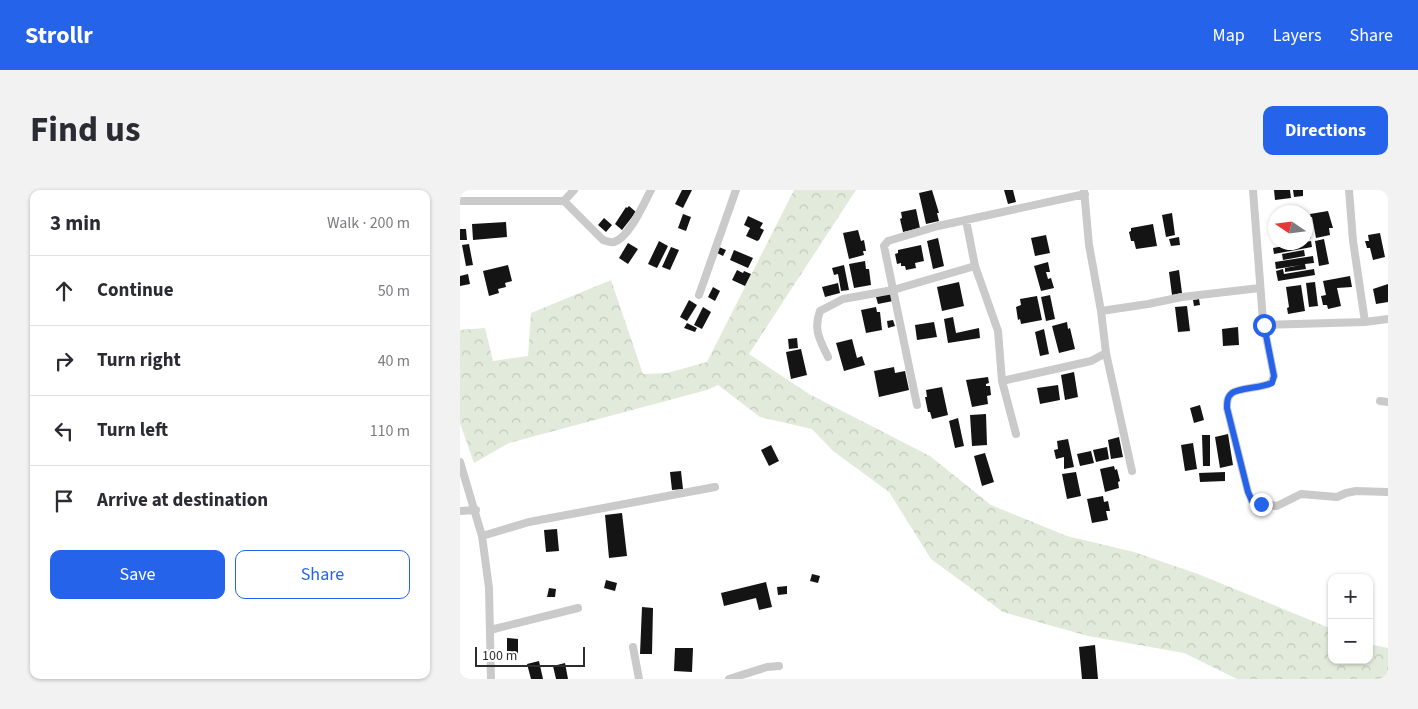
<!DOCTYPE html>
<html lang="en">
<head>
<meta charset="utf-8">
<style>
	:root { --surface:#fff; --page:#f2f2f3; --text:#2b2b33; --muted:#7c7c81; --line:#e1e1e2; --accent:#2563eb }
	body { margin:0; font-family:"Source Sans 3",sans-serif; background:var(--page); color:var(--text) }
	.controls { position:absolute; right:15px; bottom:15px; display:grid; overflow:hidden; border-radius:10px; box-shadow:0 1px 4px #0004 }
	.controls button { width:45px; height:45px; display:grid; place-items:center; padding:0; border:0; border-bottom:1px solid var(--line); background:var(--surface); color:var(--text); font:25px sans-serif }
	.compass { position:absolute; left:808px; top:15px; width:45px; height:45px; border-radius:50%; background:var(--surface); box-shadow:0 1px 4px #0004; rotate:283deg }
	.scale { position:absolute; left:15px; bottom:12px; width:110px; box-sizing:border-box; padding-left:5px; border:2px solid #2d2d2d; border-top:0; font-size:14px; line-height:18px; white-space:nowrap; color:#2d2d2d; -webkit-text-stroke:4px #fff; paint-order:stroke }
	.stop { position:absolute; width:15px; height:15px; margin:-11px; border:4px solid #2563eb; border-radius:50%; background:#fff }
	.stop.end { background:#2563eb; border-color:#fff; box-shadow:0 1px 5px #0008 }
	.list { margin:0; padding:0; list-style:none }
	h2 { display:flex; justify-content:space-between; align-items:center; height:65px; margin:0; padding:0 20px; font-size:21px }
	h2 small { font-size:16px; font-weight:400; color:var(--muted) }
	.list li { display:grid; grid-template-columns:32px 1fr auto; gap:15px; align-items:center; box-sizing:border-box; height:70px; padding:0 20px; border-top:1px solid var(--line) }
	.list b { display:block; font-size:19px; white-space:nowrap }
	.list em { font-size:16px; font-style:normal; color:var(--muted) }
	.actions { display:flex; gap:10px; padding:15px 20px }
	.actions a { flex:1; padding:11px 0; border:1px solid var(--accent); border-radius:10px; text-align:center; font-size:18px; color:var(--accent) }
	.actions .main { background:var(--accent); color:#fff }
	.icon { flex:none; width:28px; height:28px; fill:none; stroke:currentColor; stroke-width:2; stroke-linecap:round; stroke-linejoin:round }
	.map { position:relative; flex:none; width:928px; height:489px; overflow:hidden; border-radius:10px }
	header { display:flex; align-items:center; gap:30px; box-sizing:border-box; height:70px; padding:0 25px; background:var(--accent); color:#fff }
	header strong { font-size:24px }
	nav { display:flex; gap:28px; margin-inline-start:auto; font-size:18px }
	.intro { display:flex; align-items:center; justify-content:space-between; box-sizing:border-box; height:120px; padding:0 30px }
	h1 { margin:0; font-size:35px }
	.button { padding:12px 22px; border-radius:10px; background:var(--accent); color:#fff; font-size:18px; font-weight:700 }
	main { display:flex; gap:30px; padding:0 30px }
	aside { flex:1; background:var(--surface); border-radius:10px; box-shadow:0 1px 4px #0004 }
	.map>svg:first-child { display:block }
</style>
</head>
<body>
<header>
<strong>Strollr</strong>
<nav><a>Map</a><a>Layers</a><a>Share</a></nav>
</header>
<div class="intro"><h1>Find us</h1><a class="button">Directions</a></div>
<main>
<aside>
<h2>3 min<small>Walk · 200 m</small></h2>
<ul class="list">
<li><svg class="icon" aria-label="ahead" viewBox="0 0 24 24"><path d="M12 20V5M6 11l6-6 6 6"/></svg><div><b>Continue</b></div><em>50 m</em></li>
<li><svg class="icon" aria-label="right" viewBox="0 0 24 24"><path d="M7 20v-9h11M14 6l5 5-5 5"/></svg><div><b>Turn right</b></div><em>40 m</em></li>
<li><svg class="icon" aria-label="left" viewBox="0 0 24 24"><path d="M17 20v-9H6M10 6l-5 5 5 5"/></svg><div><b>Turn left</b></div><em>110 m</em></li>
<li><svg class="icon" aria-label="arrive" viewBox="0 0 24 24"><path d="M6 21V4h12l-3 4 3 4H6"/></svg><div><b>Arrive at destination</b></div></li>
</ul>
<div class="actions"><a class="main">Save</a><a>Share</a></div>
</aside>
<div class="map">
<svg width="928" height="489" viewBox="0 0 928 489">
	<defs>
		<pattern id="forest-crowns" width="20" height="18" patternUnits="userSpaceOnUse" patternTransform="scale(1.25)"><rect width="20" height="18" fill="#e2ebdb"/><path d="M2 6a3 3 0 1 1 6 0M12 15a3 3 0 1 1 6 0" fill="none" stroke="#c2cabc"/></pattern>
	</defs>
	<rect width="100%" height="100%" fill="#fff"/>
	<!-- forest -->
	<path fill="url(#forest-crowns)" d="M334 0H396L289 164 349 204 470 266 531 315 607 346 674 362 738 384 872 439V470H909V454L928 458V489H777L724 463 628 446 543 422 471 369 429 302 373 261 352 239 300 227 258 195 247 200 49 253 14 273 0 233V140L25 138 33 171 68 166 71 123 151 90 183 184 207 183 247 172Z"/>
	<!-- building -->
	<path fill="#141414" d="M222 0H232L223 18 215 14Z
		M472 0 479 23H477L479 31 466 34 459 3Z
		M544 0H553L556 12 548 14Z
		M814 0H830L831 8 815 10Z
		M833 0H843V6L834 7Z
		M169 16 176 22 162 40 155 34 166 17 167 18Z
		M456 19 460 38 443 42 440 29 442 28 441 22Z
		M868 21 873 38H869L870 45 856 48 852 27H851L850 24Z
		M712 23 715 45 706 47 702 25Z
		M223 24 231 27 226 41 218 38Z
		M288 26 303 33 300 38 304 40 299 50 297 51 286 46 290 38 284 35Z
		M846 26H847L851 48 846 49Z
		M144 28 152 35 146 42 138 35Z
		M46 32 47 47 13 50 12 34Z
		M693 34 697 56 676 59 674 51H671L669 42 671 41V38Z
		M0 39H6L7 50H0Z
		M398 40 401 51 404 50 406 61H403L404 65 389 69 383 43Z
		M920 43 925 67 913 70 910 58H907L905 51H909L908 45Z
		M586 45 590 63 575 66 571 48Z
		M719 47 720 55 711 56 709 49Z
		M478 48 484 76 473 79 467 51Z
		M864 49 869 74 859 76 855 51Z
		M199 51 208 56 197 78 188 74Z
		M851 51 852 57 814 64 813 58Z
		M168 53 178 59 168 74 159 68Z
		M9 54 13 75 6 76 2 55Z
		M461 55 464 71 455 73 456 78 446 80 445 76H441V73L437 74 435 64 438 63V60Z
		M211 57 219 60 210 80 202 77Z
		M259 57 266 60 263 66 257 63Z
		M274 60 293 68 288 78 270 70Z
		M844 60 845 66 823 70 822 64Z
		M853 66 854 73 845 74 846 79 825 82V78L841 75 816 79 815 72Z
		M405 71 406 79H409L411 95 394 98 389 74Z
		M588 72 590 82H586L588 89 591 88 594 98 581 101 574 76Z
		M48 75 52 91 45 93 46 97 38 99 39 103 29 106 23 81Z
		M384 75 389 100 381 101 378 84 374 85 372 78Z
		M823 79 824 84 854 79 855 85 818 91 816 81Z
		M277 80 283 83 284 81 291 84 285 96 272 90Z
		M719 80 722 103 712 105 709 82Z
		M8 84 10 94 0 96V86Z
		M890 86 892 97 877 98 881 116 868 119 867 115H863L861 106 866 105 863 91Z
		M499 92 504 116 482 121 477 97Z
		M855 92 858 116 849 117 846 93Z
		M378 93 380 103 365 107 362 97Z
		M928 94V112L916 114 913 99Z
		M841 95 845 121 828 124 827 118 829 117 826 97Z
		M253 97 260 101 255 111 248 107Z
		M431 103 433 111 418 114 416 107Z
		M590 105 595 129 586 131 581 107Z
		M577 106 582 130 561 134 560 129 558 130 556 117 561 115 560 109Z
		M739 109 740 115 734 116 733 110Z
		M229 110 237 115 227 131 220 127Z
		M727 116 730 141 718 142 715 117Z
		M243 117 251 122 242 139 234 135Z
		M416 117 417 122H420L422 140 406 143 401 120Z
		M493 127 496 143 519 138 520 148 488 153 484 129Z
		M433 130 435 136 428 138 427 131Z
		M474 132 477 147 457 150 455 135Z
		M607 132 608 139 610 138 615 159 599 163 592 136Z
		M227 133 237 138 235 142 224 138Z
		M778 137 779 155 763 156 762 139Z
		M584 139 589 164 580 166 575 142Z
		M337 148 338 158 329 159 328 149Z
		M392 149 397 168 402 166 405 175 384 181 376 153Z
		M341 159 347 185 331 189 326 162Z
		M434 177 435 183 445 181 449 200 419 207 414 181Z
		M614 182 618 207 605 210 601 185Z
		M528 187 529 193 526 194V196H530L531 205 527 206 528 214 512 217 506 190Z
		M598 195 600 210 580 214 577 198Z
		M482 197 488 225 472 229 470 222H468L465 207H467L466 200Z
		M740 215 744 230 734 233 730 218Z
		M526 224 527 255 512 256 510 225Z
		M498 228 504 256 495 258 489 231Z
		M768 244 773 275 760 278 755 247Z
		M742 245H750V276H743Z
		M659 247 663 267 651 269 648 250Z
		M608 249 614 277 604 279V267L596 269 594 260 598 259 597 251Z
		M733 253 737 279 725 281 721 255Z
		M311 255 319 271 309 276 301 260Z
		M647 257 649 269 636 272 633 260Z
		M631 261 634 273 620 276 617 264Z
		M525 263 534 292 522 296 514 266Z
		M654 276 655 280 657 279 660 291 658 292 659 298 645 302 640 279Z
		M221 281 223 299 212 300 210 282Z
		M616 282 621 306 607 309 602 284Z
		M765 282V291L740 292 739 283Z
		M643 306 644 312 648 311 650 321H646L648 330 632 333 627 309Z
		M162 323 167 366 149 368 145 325Z
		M97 339 99 361 86 362 84 340Z
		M352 384 360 386 358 393 350 391Z
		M146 390 157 393 155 401 144 398Z
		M306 392 312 417 299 420 296 408 264 416 261 403Z
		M327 396V404L318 405 317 397Z
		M89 398 96 399 95 407H87Z
		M182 417 193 418 192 464H180Z
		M47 448 58 449V467L47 466Z
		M635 455 638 489H622L619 457Z
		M215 458H233L232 482 214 481Z
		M79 471 83 489H71L67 474Z
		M105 473 108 489H96L93 476Z"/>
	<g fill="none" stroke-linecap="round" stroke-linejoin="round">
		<!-- minor -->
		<path stroke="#cacaca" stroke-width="8" d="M624 0 629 55 641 121 646 163 672 281
			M793 0 803 131 814 186 811 193C801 198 779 198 772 203 767 207 767 212 767 218L788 302 792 311 801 314 817 316 841 304 877 307 886 303 896 301 928 302
			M889 0 893 51 905 132
			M0 11H104L114 0
			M104 11 143 50C147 51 150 53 154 52 169 48 184 13 191 0
			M506 30 515 76 538 141 542 191 556 244
			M239 105 276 0
			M641 121 688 114 722 107 800 98
			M804 135 905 132 928 129
			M368 167C360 150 353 140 360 121L383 109 433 100 515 76
			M542 191 631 171 646 163
			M920 211 928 212
			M457 215 424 56 428 51 478 36 625 4
			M0 272 22 346 29 398 31 489
			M0 321 16 320
			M22 346 69 332 255 297
			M30 440 118 418
			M173 457 179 489
			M269 489 307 477 319 476"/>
	</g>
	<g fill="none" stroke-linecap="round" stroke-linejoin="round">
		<!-- route -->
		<path stroke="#2563eb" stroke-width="6" d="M801 314 792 311 788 302 767 218C767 212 767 207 772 203 779 198 801 198 812 193L814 186 804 135"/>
	</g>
</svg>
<div class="controls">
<button>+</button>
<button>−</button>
</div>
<svg class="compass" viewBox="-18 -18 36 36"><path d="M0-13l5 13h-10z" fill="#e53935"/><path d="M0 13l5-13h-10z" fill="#7c7c81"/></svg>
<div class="scale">100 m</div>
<div class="stop" style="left:804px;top:135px"></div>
<div class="stop end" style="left:801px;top:314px"></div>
</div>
</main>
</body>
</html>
